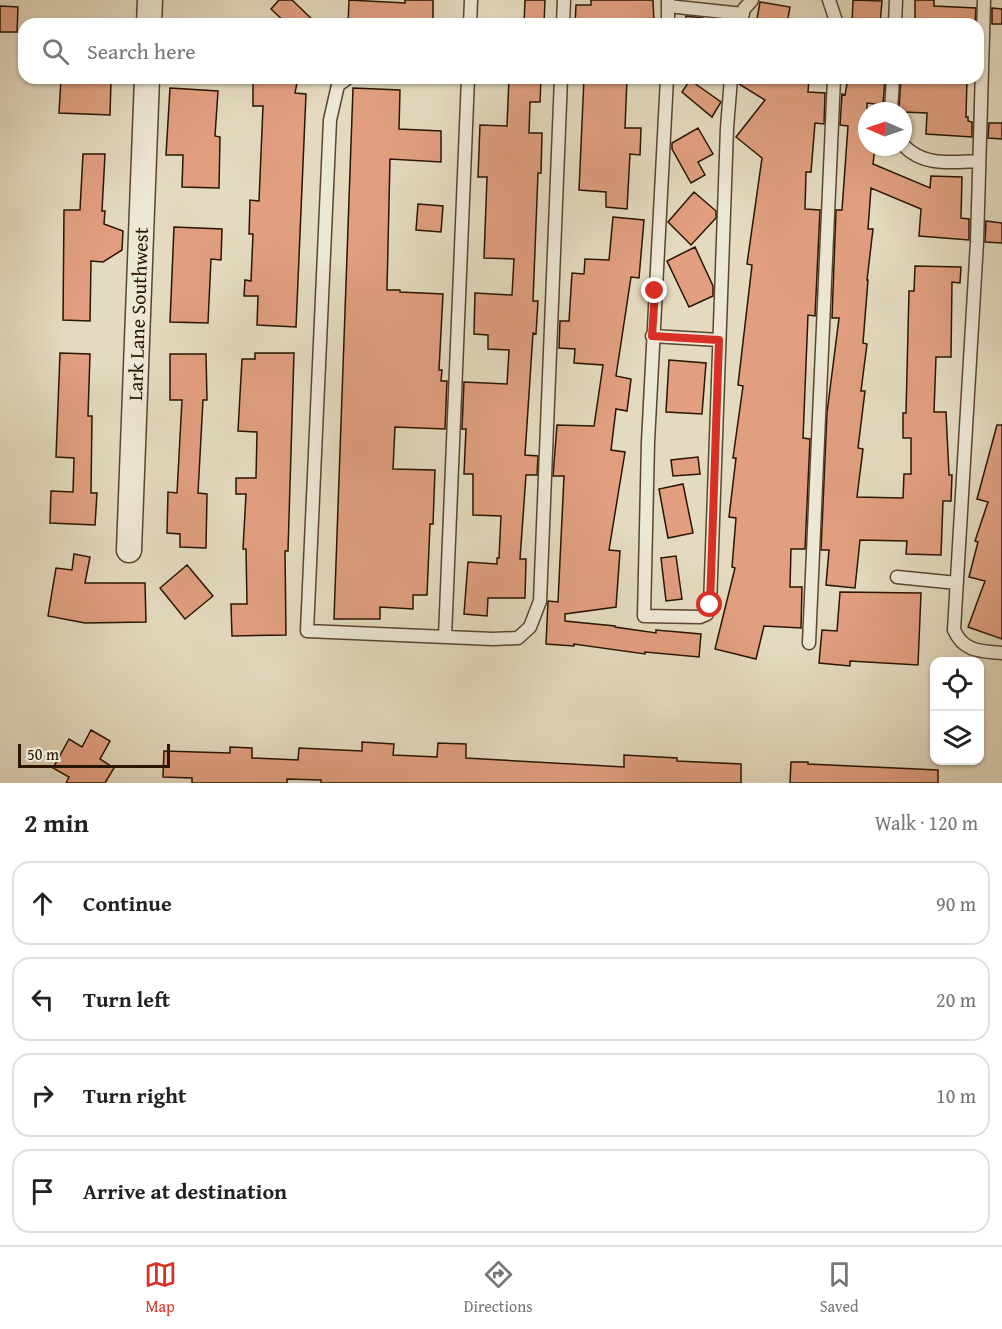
<!DOCTYPE html>
<html lang="en">
<head>
<meta charset="utf-8">
<style>
	:root { --surface:#fff; --page:#f2f2f2; --text:#222; --muted:#767676; --line:#e0e0e0; --accent:#d93025 }
	body { margin:0; font-family:"Gentium Book Plus",serif; background:var(--page); color:var(--text) }
	.controls { position:absolute; right:18px; bottom:18px; display:grid; overflow:hidden; border-radius:12px; box-shadow:0 2px 4px #0004 }
	.controls button { width:54px; height:54px; display:grid; place-items:center; padding:0; border:0; border-bottom:2px solid var(--line); background:var(--surface); color:var(--text); font:30px sans-serif }
	.compass { position:absolute; left:858px; top:102px; width:54px; height:54px; border-radius:50%; background:var(--surface); box-shadow:0 2px 4px #0004; rotate:272deg }
	.scale { position:absolute; left:18px; bottom:15px; width:152px; box-sizing:border-box; padding-left:6px; border:3px solid #291500; border-top:0; font-size:16px; line-height:21px; white-space:nowrap; color:#291500; -webkit-text-stroke:4px #ede7d5; paint-order:stroke }
	.stop { position:absolute; width:18px; height:18px; margin:-14px; border:4px solid #d93025; border-radius:50%; background:#fff }
	.stop.end { background:#d93025; border-color:#fff; box-shadow:0 2px 6px #0008 }
	.list { margin:0; padding:0; list-style:none }
	h2 { display:flex; justify-content:space-between; align-items:center; height:78px; margin:0; padding:0 24px; font-size:26px }
	h2 small { font-size:20px; font-weight:400; color:var(--muted) }
	.list li { display:grid; grid-template-columns:39px 1fr auto; gap:18px; align-items:center; box-sizing:border-box; height:84px; margin:0 12px 12px; padding:0 12px; border:2px solid var(--line); border-radius:18px }
	.list b { display:block; font-size:22px; white-space:nowrap }
	.list em { font-size:20px; font-style:normal; color:var(--muted) }
	.icon { flex:none; width:33px; height:33px; fill:none; stroke:currentColor; stroke-width:2; stroke-linecap:round; stroke-linejoin:round }
	.map { position:relative; flex:none; width:1002px; height:783px; overflow:hidden }
	.search { position:absolute; background:var(--surface); box-shadow:0 2px 4px #0004; left:18px; right:18px; top:18px; height:66px; display:flex; align-items:center; gap:15px; box-sizing:border-box; padding:0 21px; border-radius:18px; color:var(--muted); font-size:22px }
	.sheet { height:462px; background:var(--surface) }
	nav { display:flex; justify-content:space-around; align-items:center; box-sizing:border-box; height:84px; border-top:2px solid var(--line); background:var(--surface); font-size:16px; color:var(--muted) }
	nav a { display:grid; justify-items:center; gap:3px }
	nav .on { color:var(--accent) }
	.map>svg:first-child { display:block }
</style>
</head>
<body>
<div class="map">
<svg width="1002" height="783" viewBox="0 0 1002 783">
	<rect width="100%" height="100%" fill="#e4dabf"/>
	<filter id="stains"><feTurbulence type="fractalNoise" baseFrequency=".00333" numOctaves="4"/><feColorMatrix values="0 0 0 0 .2 0 0 0 0 .09 0 0 0 0 .02 0 0 0 .5 -.17"/></filter>
	<radialGradient id="worn" r=".72"><stop offset=".6" stop-color="#630" stop-opacity="0"/><stop offset="1" stop-color="#630" stop-opacity=".3"/></radialGradient>
	<!-- building -->
	<path fill="#e19f80" stroke="#291500" stroke-width="1.5" d="M279 0H292L317 24H287L271 9Z
		M349 0 405 3V0H433V24H348Z
		M525 0H545L544 24H524Z
		M591 0H653L654 24H575L576 5H591Z
		M853 0 882 1 880 24H852Z
		M915 0H934V6L976 8 975 24H915Z
		M760 2 790 7 787 24H756Z
		M0 6 18 7 17 32H0Z
		M992 8 1002 9V24H992Z
		M686 16 703 18V24H685Z
		M253 78H298L295 93 306 94 296 327 257 325 258 296H244L245 280 251 281 253 234H249L250 200 259 201 263 106H253Z
		M509 78H541L540 102H530L529 133H542L541 173H538L533 301H538L536 334 533 333 525 455 538 456 537 475H526L520 559H526L525 598H488L487 616 464 614 468 562 497 564V558H499L501 516 473 515V474H464L466 429H462L464 382 507 384 509 350 488 349V335L474 334 475 293 512 295 514 259 484 258 487 177H478L480 125 507 126Z
		M584 78H627L625 128H641L640 155 630 154 627 209 606 207V192L579 190Z
		M739 78H809L808 92 825 93 824 124 815 123 811 172H806L805 209 820 210 815 316 808 315 803 438 810 439 805 549H791L790 587H802L801 628 764 626 756 659 715 649 735 568 732 567 736 518 729 517 736 458H733L743 386 738 385 752 265 747 264 762 158 736 137 765 100 739 84Z
		M848 78H885L883 105 867 103V147H875L873 164 930 188 931 176 962 177 961 218 969 219V240L919 236 921 209 871 188 868 229H873L867 280H868L863 343 867 344 861 391H865L858 448 863 449 857 497 903 498 904 474H911V438H903V413H906L909 291H914L915 266 961 267 960 283 952 282 951 357H936L934 412H946L949 475H952L951 501H943L941 555 906 554 907 541 860 540 855 588 826 585 829 550H821L827 413 839 318H832L836 210H842L848 126 840 125 842 94 845 95Z
		M901 78H967L966 117H968V121L972 122V137L926 134 927 113 903 112 899 107Z
		M61 79 111 81 110 115 59 113Z
		M690 80 721 102 712 117 682 92Z
		M170 88 218 91 215 136 220 137 219 188 182 187 183 155H166Z
		M353 88 400 90 399 129 441 131V162L390 159 387 290H400V292L443 294 439 370H442L441 381H447L445 429 395 427 393 469 435 470 433 524H430L427 595H413V609L380 607V619H334Z
		M989 123H1002V139L988 138Z
		M698 128 713 154 698 162 705 175 691 183 672 149V143Z
		M83 154H105L102 211H105L104 224 123 231 122 250 103 262 91 261 90 321 63 320 64 210H80Z
		M694 192 716 211V218L691 245 668 222Z
		M418 204 443 206 441 232 416 230Z
		M613 217 644 220 639 278 631 277 616 376 631 379 627 411 616 409 611 450 625 452 609 550 620 551 616 607 565 614V621L615 626V627L656 633V630L701 634 699 657 645 652V654L574 644V646L546 644 548 601 558 602 564 476H553L557 425 594 426 603 365 574 363 575 349 559 348 560 321H569L572 273 584 274 585 259 609 260Z
		M986 221 1002 223V243L985 242Z
		M174 227 222 229 221 260 211 259 208 323 170 322Z
		M695 247 713 286V296L689 307 667 261Z
		M60 353 90 354 88 416H92L91 493H97L95 525 50 523 51 491 73 492 74 458 56 457Z
		M255 353H294L288 551H285L286 635 232 636 231 604H247L246 549H243L246 494H236V478H256L257 432 238 431 242 359H255Z
		M170 354H206L207 400H203L198 493 207 494 206 548 180 547V534L167 533 168 492 177 493 182 400H170Z
		M669 360 706 363 702 414 666 412Z
		M997 425H1002V639L968 627 985 581 969 577 978 542 975 541 988 502 977 499Z
		M698 457 700 474 673 476 671 460Z
		M683 484 693 533 668 538 659 489Z
		M74 554 90 557 85 583H145L146 622 85 623 48 616 56 568 72 570Z
		M676 556 682 599 666 601 661 558Z
		M187 565 213 596 185 619 160 588Z
		M840 592 921 593 918 665 850 661V666L819 663 822 630 837 631Z
		M91 730 110 741 100 759 114 768 105 783H66L69 777 53 768 69 739 82 747Z
		M362 742 394 744 393 755 437 757 438 743 466 744V758L624 767V755L677 758V761L741 764V783H321V780L287 779V783H192V778L163 777 164 751 230 753V747L252 748V758L298 760 299 748 362 751Z
		M791 762H808V764L938 770V783H790Z"/>
	<g fill="none" stroke-linecap="round" stroke-linejoin="round">
		<defs>
			<path id="service" d="M668 0V24
				M829 0 837 24
				M984 0 977 242 954 630C964 652 980 651 1002 653
				M668 6 743 14
				M470 24 471 0
				M563 24 564 0
				M739 24 744 9 752 0
				M895 24 896 0
				M348 78 338 85 330 120 307 631 493 639 518 638 530 627 540 601 561 78
				M667 78 648 442 644 616 700 617 707 614 710 605 727 128 731 78
				M891 111 893 78
				M903 145C924 167 951 162 979 161
				M652 336 719 340
				M897 577 957 583
				M445 637 468 78
				M809 643 834 78"/>
			<path id="minor" d="M149 24 150 0
				M129 550 147 78"/>
		</defs>
		<!-- service casing -->
		<use href="#service" stroke="#584630" stroke-width="15"/>
		<!-- minor casing -->
		<use href="#minor" stroke="#584630" stroke-width="27"/>
		<!-- service -->
		<use href="#service" stroke="#ede7d5" stroke-width="12"/>
		<!-- minor -->
		<use href="#minor" stroke="#ede7d5" stroke-width="24"/>
	</g>
	<g fill="none" stroke-linecap="round" stroke-linejoin="round">
		<!-- route -->
		<path stroke="#d93025" stroke-width="8" d="M655 291 652 336 719 340 710 605"/>
	</g>
	<g text-anchor="middle" stroke-width="6" stroke-linejoin="round" paint-order="stroke">
		<!-- street labels -->
		<g font-size="20" fill="#291500" stroke="#ede7d5">
			<text transform="translate(138 314) rotate(-88)" y="7">Lark Lane Southwest</text>
		</g>
	</g>
	<rect width="100%" height="100%" filter="url(#stains)"/>
	<rect width="100%" height="100%" fill="url(#worn)"/>
</svg>
<div class="controls">
<button><svg class="icon" aria-label="locate" viewBox="0 0 24 24"><circle cx="12" cy="12" r="6"/><path d="M12 2v4M12 18v4M2 12h4M18 12h4"/></svg></button>
<button><svg class="icon" aria-label="layers" viewBox="0 0 24 24"><path d="M12 4l9 5-9 5-9-5zM3 14l9 5 9-5"/></svg></button>
</div>
<svg class="compass" viewBox="-18 -18 36 36"><path d="M0-13l5 13h-10z" fill="#e53935"/><path d="M0 13l5-13h-10z" fill="#767676"/></svg>
<div class="scale">50 m</div>
<div class="stop" style="left:710px;top:605px"></div>
<div class="stop end" style="left:655px;top:291px"></div>
<div class="search"><svg class="icon" aria-label="search" viewBox="0 0 24 24"><circle cx="10" cy="10" r="6"/><path d="M15 15l6 6"/></svg>Search here</div>
</div>
<section class="sheet">
<h2>2 min<small>Walk · 120 m</small></h2>
<ul class="list">
<li><svg class="icon" aria-label="ahead" viewBox="0 0 24 24"><path d="M12 20V5M6 11l6-6 6 6"/></svg><div><b>Continue</b></div><em>90 m</em></li>
<li><svg class="icon" aria-label="left" viewBox="0 0 24 24"><path d="M17 20v-9H6M10 6l-5 5 5 5"/></svg><div><b>Turn left</b></div><em>20 m</em></li>
<li><svg class="icon" aria-label="right" viewBox="0 0 24 24"><path d="M7 20v-9h11M14 6l5 5-5 5"/></svg><div><b>Turn right</b></div><em>10 m</em></li>
<li><svg class="icon" aria-label="arrive" viewBox="0 0 24 24"><path d="M6 21V4h12l-3 4 3 4H6"/></svg><div><b>Arrive at destination</b></div></li>
</ul>
</section>
<nav>
<a class="on"><svg class="icon" aria-label="map" viewBox="0 0 24 24"><path d="M3 6l6-2 6 2 6-2v14l-6 2-6-2-6 2zM9 4v14M15 6v14"/></svg>Map</a>
<a><svg class="icon" aria-label="directions" viewBox="0 0 24 24"><path d="M12 3l9 9-9 9-9-9zM9 14v-3h6M13 9l2 2-2 2"/></svg>Directions</a>
<a><svg class="icon" aria-label="saved" viewBox="0 0 24 24"><path d="M7 4h10v16l-5-4-5 4z"/></svg>Saved</a>
</nav>
</body>
</html>
